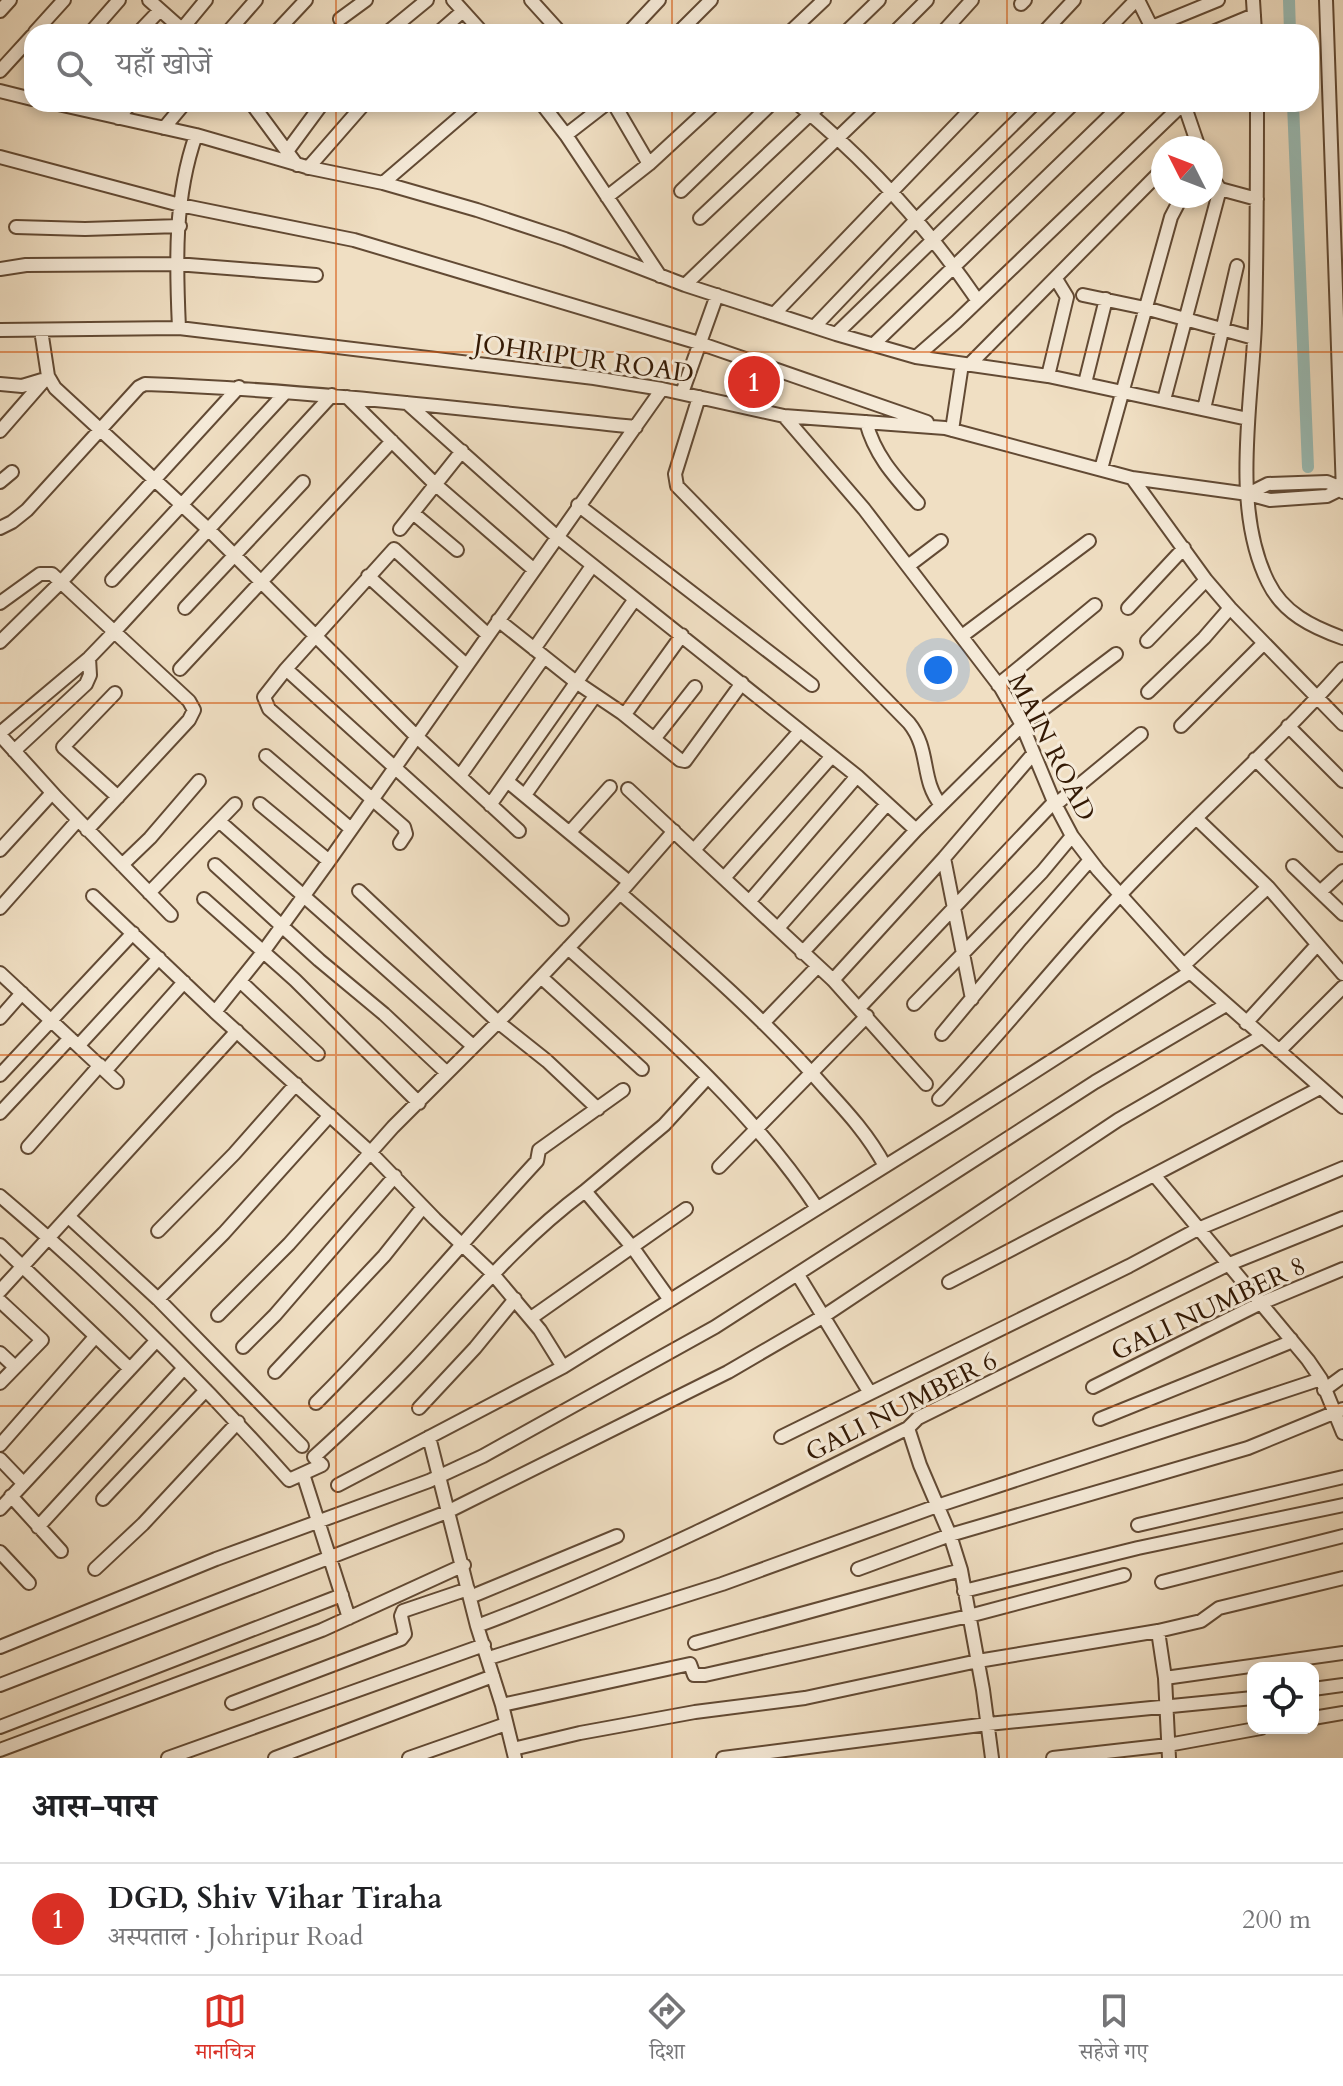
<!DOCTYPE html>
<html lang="hi">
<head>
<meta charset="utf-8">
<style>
	:root { --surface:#fff; --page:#f6f6f6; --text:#202124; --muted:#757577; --line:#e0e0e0; --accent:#d93025 }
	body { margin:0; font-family:Cardo,"Noto Serif Devanagari",serif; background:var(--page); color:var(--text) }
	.controls { position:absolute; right:24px; bottom:24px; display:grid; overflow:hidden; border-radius:16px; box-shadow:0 4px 12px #0003 }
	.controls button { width:72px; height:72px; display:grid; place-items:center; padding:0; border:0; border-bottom:2px solid var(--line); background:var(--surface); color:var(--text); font:40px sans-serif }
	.compass { position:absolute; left:1151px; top:136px; width:72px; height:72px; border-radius:50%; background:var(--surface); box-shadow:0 4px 12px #0003; rotate:312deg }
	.you { position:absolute; left:938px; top:670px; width:28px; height:28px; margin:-20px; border:6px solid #fff; border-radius:50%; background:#1a73e8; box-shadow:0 0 0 12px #1a73e833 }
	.badge { display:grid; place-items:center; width:52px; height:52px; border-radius:50%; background:var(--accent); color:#fff; font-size:26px; font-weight:700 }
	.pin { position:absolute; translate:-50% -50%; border:4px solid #fff; box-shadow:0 2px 8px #0006 }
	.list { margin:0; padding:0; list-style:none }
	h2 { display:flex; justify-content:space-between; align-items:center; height:104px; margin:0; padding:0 32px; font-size:34px }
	h2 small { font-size:26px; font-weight:400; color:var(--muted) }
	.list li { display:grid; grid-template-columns:52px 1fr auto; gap:24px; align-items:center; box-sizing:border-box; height:112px; padding:0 32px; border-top:2px solid var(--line) }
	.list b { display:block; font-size:30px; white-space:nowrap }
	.list p { margin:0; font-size:26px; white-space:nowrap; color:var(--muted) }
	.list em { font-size:26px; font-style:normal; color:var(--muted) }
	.icon { flex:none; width:44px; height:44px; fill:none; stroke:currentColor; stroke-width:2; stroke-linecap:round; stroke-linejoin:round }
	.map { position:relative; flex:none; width:1343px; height:1758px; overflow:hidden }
	.search { position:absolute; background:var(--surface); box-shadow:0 4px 12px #0003; left:24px; right:24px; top:24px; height:88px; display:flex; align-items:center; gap:20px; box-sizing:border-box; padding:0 28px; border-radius:24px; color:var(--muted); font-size:30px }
	.sheet { height:216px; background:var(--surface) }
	nav { display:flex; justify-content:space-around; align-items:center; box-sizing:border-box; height:112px; border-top:2px solid var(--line); background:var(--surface); font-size:22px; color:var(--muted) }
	nav a { display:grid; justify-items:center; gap:4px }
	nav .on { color:var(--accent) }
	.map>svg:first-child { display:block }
</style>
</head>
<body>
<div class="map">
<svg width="1343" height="1758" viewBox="0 0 1343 1758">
	<rect width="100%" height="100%" fill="#f0dfc3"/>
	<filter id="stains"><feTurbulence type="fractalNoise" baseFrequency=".0025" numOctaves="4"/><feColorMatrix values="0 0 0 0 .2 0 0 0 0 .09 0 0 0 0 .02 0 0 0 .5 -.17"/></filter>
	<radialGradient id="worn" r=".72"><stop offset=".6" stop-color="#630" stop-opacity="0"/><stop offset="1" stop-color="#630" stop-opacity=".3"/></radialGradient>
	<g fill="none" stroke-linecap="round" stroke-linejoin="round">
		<!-- canal -->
		<path stroke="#9abcb5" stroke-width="12" d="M1289 0 1290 32
			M1293 104 1308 467"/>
		<defs>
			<path id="minor" d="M149 0 185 32
				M453 0 482 32
				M531 0 560 32
				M1138 0 1154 32
				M1253 0 1255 32
				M1326 0 1343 492
				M1021 4 1025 0
				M0 11 10 0
				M340 19 366 0
				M182 29 206 0
				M35 32 64 0
				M91 32 119 0
				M139 32 160 10
				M228 32 256 0
				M276 32 306 0
				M388 32 427 0
				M439 32 463 11
				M629 32 659 0
				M679 32 711 0
				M790 32 824 0
				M846 32 879 0
				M895 32 927 0
				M943 32 972 0
				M1044 32 1074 0
				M1105 32 1136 0
				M1147 32 1152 27 1218 0
				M1213 32 1254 15
				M0 71 32 36
				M0 91 32 99
				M58 104 196 135 310 168 383 183 477 210 565 239 685 285 836 334 916 357 1048 376 1248 419
				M252 104 297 165
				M542 104 566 135 660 276
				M614 104 649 164
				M798 104C866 160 929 229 978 301
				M1184 104 1199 148
				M1257 104C1257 177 1257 250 1255 323 1252 403 1231 508 1268 582 1283 613 1312 627 1343 638
				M118 118 130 104
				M164 128 184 104
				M566 135 606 104
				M288 150 322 104
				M0 157 180 205 354 240 699 343 927 422
				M308 168 364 104
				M1211 176 1220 189 1257 199
				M383 183 475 104
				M681 191 771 104
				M607 197 649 164 714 104
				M700 218 821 104
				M16 227 85 229 180 226
				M0 269 26 265 176 264 316 275
				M685 285 873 104
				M1083 295 1145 308 1254 338
				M774 314 976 104
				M815 326 915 221 1034 104
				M179 328C176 263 174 197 196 135
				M0 330 179 328 594 378 662 389 784 416 945 428 1132 478 1248 494 1270 500 1327 496 1343 488
				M41 330 48 376 55 388 209 530 416 736 519 831
				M836 334 1073 104
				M874 344 1122 104
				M916 357 956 322 1183 104
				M969 365 1163 169
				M1048 376 1067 297 1056 279
				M1085 383 1106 299
				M0 384 22 386 42 380
				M682 393 717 295
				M347 397 436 485 533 569
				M699 397 675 474 677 486 909 723C931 750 920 780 941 805
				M1164 400 1220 189
				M407 403 556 536 857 776 916 830
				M1204 409 1237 266
				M784 416 864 509 1001 688 1022 725 1054 802 1072 836 1098 870 1190 972 1343 1107
				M866 422C875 456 895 477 918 503
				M952 430 962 364
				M0 431 48 376
				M1101 469 1171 217 1182 196
				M1132 478 1206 580 1230 608 1343 724
				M0 482 12 472
				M1248 494 1268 484 1327 482 1341 488
				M578 505 812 685
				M413 513 457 550
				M0 528 12 522 27 510 139 387 145 384C309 390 472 410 636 427
				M400 529 462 451
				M908 566 941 541
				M368 576 466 665
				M112 580 285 393
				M0 603 40 574H52L189 701 194 710 189 720 87 830
				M185 608 303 482
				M1128 608 1184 548
				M498 620 576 682 622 713 628 710 682 635
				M962 636 1089 541
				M1147 641 1206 580
				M0 642 61 582 239 387
				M534 649 592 566
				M180 669 392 441
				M286 669 562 919
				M998 685 1095 605
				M1148 692 1204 638 1230 608
				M115 693 63 747 118 797
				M622 713 680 760 685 761 742 683
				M1181 726 1264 643
				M1288 726 1343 781
				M0 733 89 658 115 631 332 395
				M0 735 57 798 171 915
				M654 739 695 687
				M14 751 86 684 90 675 89 658
				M266 756 351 829
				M1255 759 1341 845
				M460 776 544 657
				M507 781 629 882
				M628 789 833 980 926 1084
				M525 795 595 696
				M260 804 329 861
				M490 805 635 599
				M1055 805 1141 734
				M1196 818 1268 887 1343 974
				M219 821 473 1046
				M570 832 610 787
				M400 843 406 834 404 827 269 709 264 697 286 669 394 549 487 634
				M0 850 52 793
				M694 850 800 731
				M944 858 972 999
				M122 865 150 838 199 781
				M215 865 319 960 384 1014 447 1073
				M1293 866 1343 914
				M724 878 832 756
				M359 891 498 1022 547 1061 598 1109
				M1320 892 1343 871
				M149 893 235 804
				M620 893C691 955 763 1017 825 1088 848 1113 869 1136 885 1166
				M93 896 215 1012 370 1152 435 1219 492 1273 540 1330 563 1367
				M204 899 295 980 419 1103
				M749 902 857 776
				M0 908 78 820
				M778 928 887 804
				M568 948C658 1028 750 1107 817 1208
				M802 953 916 830 1022 725 1116 654
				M1184 965 1268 887
				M0 973 117 1082
				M541 977 642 1069
				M833 980 944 858 1033 754
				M240 981 318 1054
				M914 1004 1042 872 1072 836
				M859 1008 1054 802
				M215 1012 263 952 329 861 662 389
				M0 1018 22 993
				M763 1023 818 966
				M1246 1023 1317 945
				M942 1034 1021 939 1090 860
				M79 1045 159 958
				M1279 1051 1343 987
				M106 1070 184 982
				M0 1075 133 933
				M939 1099C1002 1033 1058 961 1121 894 1193 817 1273 748 1343 669
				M0 1113 70 1038
				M28 1147 100 1065
				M719 1167 867 1016
				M1155 1176 1308 1360 1321 1379 1343 1433
				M0 1196C103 1283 199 1379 289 1480L322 1465 314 1457C349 1425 383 1393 415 1359 472 1298 518 1241 585 1191
				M70 1218 158 1299 302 1446
				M158 1231 234 1154 296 1084
				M0 1245 130 1369
				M798 1275 870 1393
				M949 1282 1320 1088
				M0 1291 237 1031
				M158 1299 224 1233 330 1115
				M670 1300 633 1248 585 1191 664 1125 708 1077
				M0 1301 42 1340 0 1383
				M218 1315 289 1244 393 1127 508 1012 620 893 674 831
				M531 1318 686 1209
				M243 1347 275 1315 395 1176
				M0 1353 15 1367
				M275 1372 384 1256 423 1207
				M1093 1387 1259 1304 1343 1269
				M1324 1390 1343 1376
				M316 1403C394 1325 463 1241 537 1161L539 1150 623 1090
				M419 1408 475 1348 515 1299
				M1100 1419 1288 1343 1291 1339
				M908 1428 920 1465 950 1535 961 1570 983 1690 992 1758
				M429 1437 477 1626 502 1705 515 1758
				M781 1437 1129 1266 1198 1229 1343 1168
				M0 1445 95 1337
				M0 1459 23 1483
				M303 1474 349 1618
				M338 1485 563 1367 956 1122 1190 972
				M11 1496 61 1551
				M103 1499 206 1390
				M0 1509 156 1341
				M1138 1525 1343 1477
				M38 1527 184 1368
				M0 1552 29 1583
				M95 1569 143 1524 238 1422
				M858 1569 950 1535 1248 1448 1343 1409
				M1162 1582 1343 1536
				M964 1591 1138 1548 1343 1505
				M470 1597 617 1536
				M477 1626C626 1570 767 1499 908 1428L918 1418 1227 1265 1343 1218
				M1158 1631 1165 1678 1169 1758
				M695 1643 961 1570
				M0 1647 216 1559 429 1481 483 1456 715 1327 1095 1082 1226 1005
				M489 1658 722 1584 937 1506 1321 1379
				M1165 1678 1343 1653
				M0 1685 447 1512 728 1372 824 1316 1118 1120 1261 1037
				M1313 1689 1343 1685
				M232 1703 401 1639 405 1634 401 1616 403 1611 468 1589
				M502 1705 690 1664 694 1675H705L969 1616 1124 1575
				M1313 1718 1343 1713
				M0 1727 342 1595
				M513 1749 580 1733 695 1712 805 1698 978 1661 1158 1631 1201 1621 1219 1608 1343 1578
				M0 1750 322 1630 464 1565
				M168 1758 484 1645
				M275 1758 493 1676
				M409 1758 506 1724
				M723 1758 988 1724 1253 1698
				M1053 1758 1168 1745 1261 1728"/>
		</defs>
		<!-- minor casing -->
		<use href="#minor" stroke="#624a34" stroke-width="16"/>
		<!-- minor -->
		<use href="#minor" stroke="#f5ead8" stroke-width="12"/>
	</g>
	<!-- grid -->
	<path fill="none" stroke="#d6530b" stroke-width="2" stroke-opacity="0.55" d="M336 0V32M672 0V32M1007 0V32M336 104V1758M672 104V1758M1007 104V1758M0 352H1343M0 703H1343M0 1055H1343M0 1406H1343"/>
	<g text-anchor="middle" stroke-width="6" stroke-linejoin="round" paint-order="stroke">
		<!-- street labels -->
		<g font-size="26" fill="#331904" stroke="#f5ead8">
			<text transform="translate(584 358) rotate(8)" y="9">JOHRIPUR ROAD</text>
			<text transform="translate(1052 747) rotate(63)" y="9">MAIN ROAD</text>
			<text transform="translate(1208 1308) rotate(-25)" y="9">GALI NUMBER 8</text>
			<text transform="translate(901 1406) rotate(-27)" y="9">GALI NUMBER 6</text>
		</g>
	</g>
	<rect width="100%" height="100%" filter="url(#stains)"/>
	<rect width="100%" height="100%" fill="url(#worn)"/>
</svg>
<div class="controls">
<button><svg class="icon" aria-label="locate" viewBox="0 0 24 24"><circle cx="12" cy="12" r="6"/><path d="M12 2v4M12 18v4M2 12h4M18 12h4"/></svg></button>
</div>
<svg class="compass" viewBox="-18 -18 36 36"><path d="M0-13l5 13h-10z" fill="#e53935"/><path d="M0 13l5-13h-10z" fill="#757577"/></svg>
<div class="you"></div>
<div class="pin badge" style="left:754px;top:382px">1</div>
<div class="search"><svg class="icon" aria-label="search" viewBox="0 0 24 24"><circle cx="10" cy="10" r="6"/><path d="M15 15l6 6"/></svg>यहाँ खोजें</div>
</div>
<section class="sheet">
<h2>आस-पास<small></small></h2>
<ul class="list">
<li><span class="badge">1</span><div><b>DGD, Shiv Vihar Tiraha</b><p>अस्पताल · Johripur Road</p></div><em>200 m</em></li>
</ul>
</section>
<nav>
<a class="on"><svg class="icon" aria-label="map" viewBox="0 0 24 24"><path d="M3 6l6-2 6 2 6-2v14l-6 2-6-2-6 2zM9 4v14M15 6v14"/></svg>मानचित्र</a>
<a><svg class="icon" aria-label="directions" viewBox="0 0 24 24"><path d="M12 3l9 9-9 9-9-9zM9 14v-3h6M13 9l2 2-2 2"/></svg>दिशा</a>
<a><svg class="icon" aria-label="saved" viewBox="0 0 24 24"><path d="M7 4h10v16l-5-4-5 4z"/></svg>सहेजे गए</a>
</nav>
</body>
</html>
